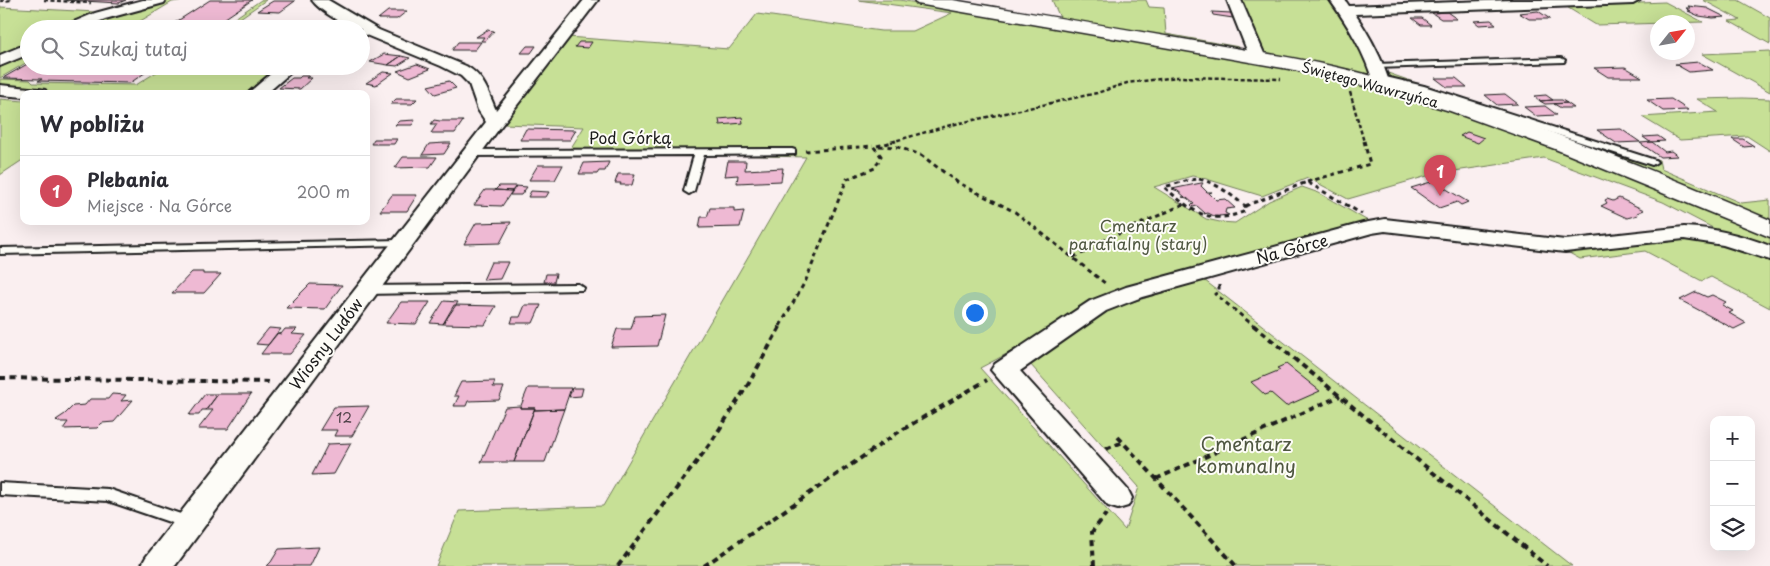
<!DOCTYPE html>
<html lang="pl">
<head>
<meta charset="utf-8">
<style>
	:root { --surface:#fff; --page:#f7f7f7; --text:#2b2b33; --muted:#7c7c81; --line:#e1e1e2; --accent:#d1495b }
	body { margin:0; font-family:"Playpen Sans",sans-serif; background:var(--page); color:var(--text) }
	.controls { position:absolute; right:15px; bottom:15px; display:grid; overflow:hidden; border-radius:10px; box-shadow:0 5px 20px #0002 }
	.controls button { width:45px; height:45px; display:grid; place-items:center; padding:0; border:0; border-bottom:1px solid var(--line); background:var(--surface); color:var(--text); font:25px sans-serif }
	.compass { position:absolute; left:1650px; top:15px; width:45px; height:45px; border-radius:50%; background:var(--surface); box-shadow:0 5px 20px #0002; rotate:59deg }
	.you { position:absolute; left:974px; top:312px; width:18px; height:18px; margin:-12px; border:4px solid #fff; border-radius:50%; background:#1a73e8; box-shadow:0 0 0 8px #1a73e833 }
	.badge { display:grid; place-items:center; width:32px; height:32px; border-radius:50%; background:var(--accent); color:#fff; font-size:16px; font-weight:700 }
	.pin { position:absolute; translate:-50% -41px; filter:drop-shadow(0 1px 2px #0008) }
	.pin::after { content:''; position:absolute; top:26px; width:18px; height:15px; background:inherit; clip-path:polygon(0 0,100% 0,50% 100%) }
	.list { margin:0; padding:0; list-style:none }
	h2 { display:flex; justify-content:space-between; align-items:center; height:65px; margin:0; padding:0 20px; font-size:21px }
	h2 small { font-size:16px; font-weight:400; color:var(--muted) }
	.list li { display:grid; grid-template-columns:32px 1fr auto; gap:15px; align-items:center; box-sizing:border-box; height:70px; padding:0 20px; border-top:1px solid var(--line) }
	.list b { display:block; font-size:19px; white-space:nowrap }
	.list p { margin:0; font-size:16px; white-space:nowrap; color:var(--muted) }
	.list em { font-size:16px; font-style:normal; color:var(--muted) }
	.icon { flex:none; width:28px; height:28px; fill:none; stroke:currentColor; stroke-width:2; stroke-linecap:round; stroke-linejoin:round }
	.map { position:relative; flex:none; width:1770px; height:566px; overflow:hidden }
	.search { position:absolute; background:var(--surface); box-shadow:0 5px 20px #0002; left:20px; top:20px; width:350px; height:55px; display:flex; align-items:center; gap:12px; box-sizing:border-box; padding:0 18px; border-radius:28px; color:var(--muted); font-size:19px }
	.panel { position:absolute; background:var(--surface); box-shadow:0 5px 20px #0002; left:20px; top:90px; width:350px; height:135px; border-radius:10px }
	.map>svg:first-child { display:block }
</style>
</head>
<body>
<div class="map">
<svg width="1770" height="566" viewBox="0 0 1770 566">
	<rect width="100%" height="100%" fill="#faeff0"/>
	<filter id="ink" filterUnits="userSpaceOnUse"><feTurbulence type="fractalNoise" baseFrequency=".02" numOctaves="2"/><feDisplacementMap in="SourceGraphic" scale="10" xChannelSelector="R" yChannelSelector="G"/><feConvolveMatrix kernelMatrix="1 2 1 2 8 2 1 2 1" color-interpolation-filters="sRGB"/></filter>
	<g filter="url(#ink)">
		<!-- green -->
		<path fill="#c7e096" stroke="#727e59" d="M166 0H184L172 2 127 29H75L109 15Z
			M261 0H266L230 25 327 28 219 29Z
			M858 0H900L1312 73 1417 100 1556 146 1770 237V248L1713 228 1663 202 1544 158 1434 174 1348 199 1308 178 1262 196 1203 178 1192 176 1154 187 1206 219 1220 222 1235 223 1269 201 1302 187 1319 193 1368 221 1130 289 980 368 1125 530 1139 487 1030 364 1103 311 1204 280 1572 566H436L459 511 603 506 806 157 569 151 584 127 503 124 567 37 729 49 757 14 881 31H913L952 13Z
			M1052 0H1146L1149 7 1164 8 1166 34 1239 47 1235 51 1061 20Z
			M1239 0H1332L1341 10 1373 73 1367 75 1262 53Z
			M1703 0H1738L1770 18V44L1729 21 1740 20Z
			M1665 2 1703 22 1596 25 1565 6Z
			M0 7 96 12 84 16 56 29H29V42L0 55Z
			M1770 51V92L1702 54Z
			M29 53V61L0 78V65Z
			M166 66H280L245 94H56L0 88V79L30 80 33 83 136 85Z
			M1388 73 1456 97 1659 160 1661 169 1741 203 1770 200V222L1393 83Z
			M1743 98 1770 99V151L1747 136 1680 140 1642 117 1718 112 1697 99Z
			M0 99 24 101V159L0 175Z
			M1680 239H1711L1770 259V308L1711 277 1702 281 1645 251 1580 259 1562 249Z"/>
		<!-- building -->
		<path fill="#eeb9d3" stroke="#1c1c1c" d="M65 0H126L119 3Z
			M210 0H252L209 29H165Z
			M273 1H295L280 12 257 11Z
			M1688 6 1707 8 1725 17 1713 18 1699 16 1688 11H1691L1686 8H1691Z
			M388 11H407L397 19H378Z
			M1538 11 1550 19H1529L1519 13Z
			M1212 12 1231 13 1233 18 1213 15Z
			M1447 12 1457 19H1441L1432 13Z
			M1412 18H1422L1431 25H1421Z
			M1491 20 1496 24 1479 25 1474 21Z
			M487 30 494 31 485 41H481L484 37H476Z
			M458 42H481L475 50H452Z
			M579 42H592L588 48 575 47Z
			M527 46H536L531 53H521Z
			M384 54 401 56 388 65 370 62Z
			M401 56 410 58 397 66 388 65Z
			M1699 62 1713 70 1689 72 1675 64Z
			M29 63V66H155L130 83 38 81 42 79 3 78Z
			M417 64 430 69 410 77 397 71Z
			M1625 67 1642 77H1608L1594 68Z
			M383 72 393 73 376 85 366 83Z
			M301 76H309L306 78H312L300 89 279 88 292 78H299Z
			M1435 78H1456L1467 87H1447Z
			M449 81 456 88 435 94 428 86Z
			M1505 94 1518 104 1497 105 1485 95Z
			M1546 95 1553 100 1540 101 1534 96Z
			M396 99H417L412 104H391Z
			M1671 99 1688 110 1663 111 1647 100Z
			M1553 100H1562L1567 103 1545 104 1540 101Z
			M1567 103 1574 108H1561L1554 104Z
			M1545 106 1557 115 1536 116 1524 107Z
			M742 117 743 123 720 125 719 119Z
			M415 120 412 125H395L399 121Z
			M434 120 440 121H463L455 133H431L437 124H431Z
			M526 129 576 130 570 140H520Z
			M1621 129 1640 142 1616 143 1597 130Z
			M1467 132 1484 138 1478 143 1460 136Z
			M1658 136 1665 141 1650 142 1643 137Z
			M374 139H397L394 144H371Z
			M1732 139H1743L1754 146 1744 147Z
			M1652 142 1665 152 1671 151 1678 156 1660 157 1640 143Z
			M445 143H451L444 154 422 155 429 144Z
			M403 157H437L430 167 395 168Z
			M728 161H746L745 170 783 168 781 181 737 183 738 175 725 176Z
			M609 162 605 171H599L597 174H579L584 163Z
			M538 165H563L555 180H529Z
			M618 174H635L632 185H620L621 183H615Z
			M1434 181 1448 190 1468 202 1461 205 1457 202 1439 208 1411 188Z
			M1201 183H1203L1201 186 1207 192H1212L1209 193 1216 200 1225 199 1235 208 1226 209 1225 213 1229 215 1219 216 1218 218 1208 213 1204 214 1205 213 1197 206 1193 207 1191 205 1194 204 1187 198 1182 197H1185L1178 191 1172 189Z
			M499 186H516L512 191 495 190Z
			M516 186 527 187 521 195H510Z
			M485 190H495L512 191 502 206 474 205Z
			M531 191 549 192 546 197H528Z
			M392 195H417L407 211H380Z
			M1619 198 1644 210 1637 213 1638 215 1627 218 1601 206 1607 203 1605 200 1607 199 1613 201Z
			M710 208H734V212L744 211 740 227 699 228 701 217H707Z
			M511 222 500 243 464 244 476 223Z
			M491 262H508L500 279 483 280Z
			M192 272H203V274H221L204 293H172Z
			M546 274H556L554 282H544Z
			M310 284 342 285 325 309 286 308Z
			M1696 292 1707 297 1712 295 1726 302 1722 305 1733 311 1729 313 1746 323 1734 329 1680 300Z
			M444 301 458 302 443 324 430 323Z
			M401 302H430L416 324 386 323Z
			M454 305H455L496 306 485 325 443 324Z
			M525 305H541L533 323H511L513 317H520Z
			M665 315 657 346 611 347 617 329H631L635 316Z
			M269 328 281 329 268 345 256 344Z
			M285 329H297L292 334 306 335 290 354H261L277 333 281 334Z
			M1286 364 1320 391 1286 406 1271 393 1265 395 1251 382 1280 370 1277 368Z
			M495 381 493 387H504L499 400 468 401 466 406H454L459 396H454L461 382Z
			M528 388H571L564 409 534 410 535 408H520Z
			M572 388H583L581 396 569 397Z
			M112 394 126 395 121 401 133 400 114 422 102 423 97 428 63 429 68 422H58L56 420 65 414 73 406 85 405 90 399H108Z
			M205 394H218L206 410H202L199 415H189Z
			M218 394H251L228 429H198L213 410H206Z
			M369 406 352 436H334L337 430H320L334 407Z
			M520 406V408H535L514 462H481L505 407Z
			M564 409 545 462H514L534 410Z
			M351 443 334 474 312 475 328 444Z
			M319 547 310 566H267L271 562 279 549Z"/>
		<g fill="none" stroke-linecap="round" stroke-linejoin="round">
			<defs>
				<path id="lane" d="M1561 58 1565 60 1564 62 1375 68 1371 66 1375 64Z
					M1377 75 1424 86 1655 160 1657 162 1652 165 1649 164 1418 90 1377 79Z
					M792 149 795 150V154L704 155 694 191 689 194 684 191 694 155 469 156 464 153 469 150Z
					M401 240 405 241 406 243 405 245 0 254V248Z
					M578 284 584 288 582 290 366 294 360 290 366 286Z
					M0 483 108 489 195 519 197 523 195 527 190 529 108 501 0 495Z"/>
				<path id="street" d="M143 0H166L164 3 105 19 82 29H62L64 26 95 13Z
					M312 0H328L379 30 466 66C484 76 488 92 496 110L584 0H598L501 126 175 566H141L146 557 486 122 478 110 469 84 461 76 441 66 361 33V29C348 29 320 11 312 0Z
					M1227 0H1241L1266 58 1264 61H1252L1250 58Z
					M1330 0H1345L1349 6 1512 0H1640L1633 4 1355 14C1370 36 1383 60 1390 85L1388 89H1376L1374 85C1365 53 1349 27 1330 0Z
					M29 43V54L0 66V55Z
					M280 66H298L266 94H247Z
					M0 85 39 89 45 90 47 94H24V97L0 95Z
					M1385 219 1565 240 1684 227C1714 228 1742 235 1770 246V260L1723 245 1684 239 1565 252 1385 231 1372 233 1142 297 1106 311 1020 371 1128 490 1132 498 1128 506 1118 509 1108 506 991 370 995 364 1090 301 1126 287 1363 223Z"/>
				<path id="secondary" d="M914 0H953C1037 14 1121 28 1206 43 1256 52 1307 59 1357 72 1499 108 1635 162 1770 220V237L1555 149 1450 111 1397 95 1346 81 1289 69 923 5 917 4Z"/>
			</defs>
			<!-- lane casing -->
			<use href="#lane" stroke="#1c1c1c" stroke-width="4"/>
			<!-- street casing -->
			<use href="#street" stroke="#1c1c1c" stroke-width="4"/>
			<!-- secondary casing -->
			<use href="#secondary" stroke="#1c1c1c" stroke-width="3"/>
			<!-- path-far2 -->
			<path stroke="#1c1c1c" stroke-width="2.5" stroke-dasharray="4 2.5" stroke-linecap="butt" d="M44 0 91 3
				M0 1 12 0
				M1350 92 1364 142
				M891 142 951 125 1097 93 1127 83 1177 77 1281 79"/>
			<!-- path-far1 -->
			<path stroke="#1c1c1c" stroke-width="3" stroke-dasharray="4.5 4" stroke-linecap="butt" d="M877 146 896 141
				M879 146 898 147 921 155 957 182 1015 212 1106 284
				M805 151 873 146
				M1199 179C1217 183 1231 195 1245 206V211C1209 227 1191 210 1164 187L1189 180Z
				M1307 182 1370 164 1364 141
				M1245 206 1307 182 1362 214
				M1073 257 1091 250 1094 245 1184 204
				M1219 285V292L1215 294 1254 326
				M780 326 806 280 847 179 875 168 881 156 873 146"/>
			<!-- path -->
			<path stroke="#1c1c1c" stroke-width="4" stroke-dasharray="6 4.5" stroke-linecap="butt" d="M1253 325 1547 566
				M0 378 272 382
				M1118 437 1236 566
				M1106 449 1123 442
				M1156 479 1340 396
				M618 566 710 444 749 383 781 325
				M704 566 900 431 987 380
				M1094 566 1092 532 1106 514"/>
			<!-- lane -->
			<use href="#lane" fill="#fdfcf7" fill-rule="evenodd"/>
			<!-- street -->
			<use href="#street" fill="#fdfcf7" fill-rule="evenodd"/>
			<!-- secondary -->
			<use href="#secondary" fill="#fdfcf7" fill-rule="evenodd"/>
		</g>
	</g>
	<g text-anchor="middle" stroke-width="4" stroke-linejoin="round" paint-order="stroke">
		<!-- far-street labels -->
		<g font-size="14" fill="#1c1c1c" stroke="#fdfcf7">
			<text transform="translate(1370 85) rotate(15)" y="5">Świętego Wawrzyńca</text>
		</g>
		<!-- number labels -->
		<g font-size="14" fill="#50434a">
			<text x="344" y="423">12</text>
		</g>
		<!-- street labels -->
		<g font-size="16" fill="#1c1c1c" stroke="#fdfcf7">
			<text x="630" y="144">Pod Górką</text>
			<text transform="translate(1292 249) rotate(-15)" y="6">Na Górce</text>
			<text transform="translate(326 344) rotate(-53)" y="6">Wiosny Ludów</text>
		</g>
		<!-- park labels -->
		<g font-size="16" fill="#4f5741" stroke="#fdfcf7">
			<text x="1138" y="232">Cmentarz<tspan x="1138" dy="18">parafialny (stary)</tspan></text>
		</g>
		<!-- near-park labels -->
		<g font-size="19" fill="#4f5741" stroke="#fdfcf7">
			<text x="1246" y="451">Cmentarz<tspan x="1246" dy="22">komunalny</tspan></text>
		</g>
	</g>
</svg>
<div class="controls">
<button>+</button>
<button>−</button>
<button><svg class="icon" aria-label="layers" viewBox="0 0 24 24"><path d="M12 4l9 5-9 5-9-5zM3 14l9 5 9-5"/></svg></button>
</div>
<svg class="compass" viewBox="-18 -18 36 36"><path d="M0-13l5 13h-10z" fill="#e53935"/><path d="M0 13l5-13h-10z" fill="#7c7c81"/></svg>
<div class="you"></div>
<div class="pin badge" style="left:1440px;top:196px">1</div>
<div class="search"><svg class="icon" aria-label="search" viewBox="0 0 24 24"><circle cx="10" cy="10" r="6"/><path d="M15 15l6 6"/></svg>Szukaj tutaj</div>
<section class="panel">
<h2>W pobliżu<small></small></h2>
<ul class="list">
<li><span class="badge">1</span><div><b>Plebania</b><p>Miejsce · Na Górce</p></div><em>200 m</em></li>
</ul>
</section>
</div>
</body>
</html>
